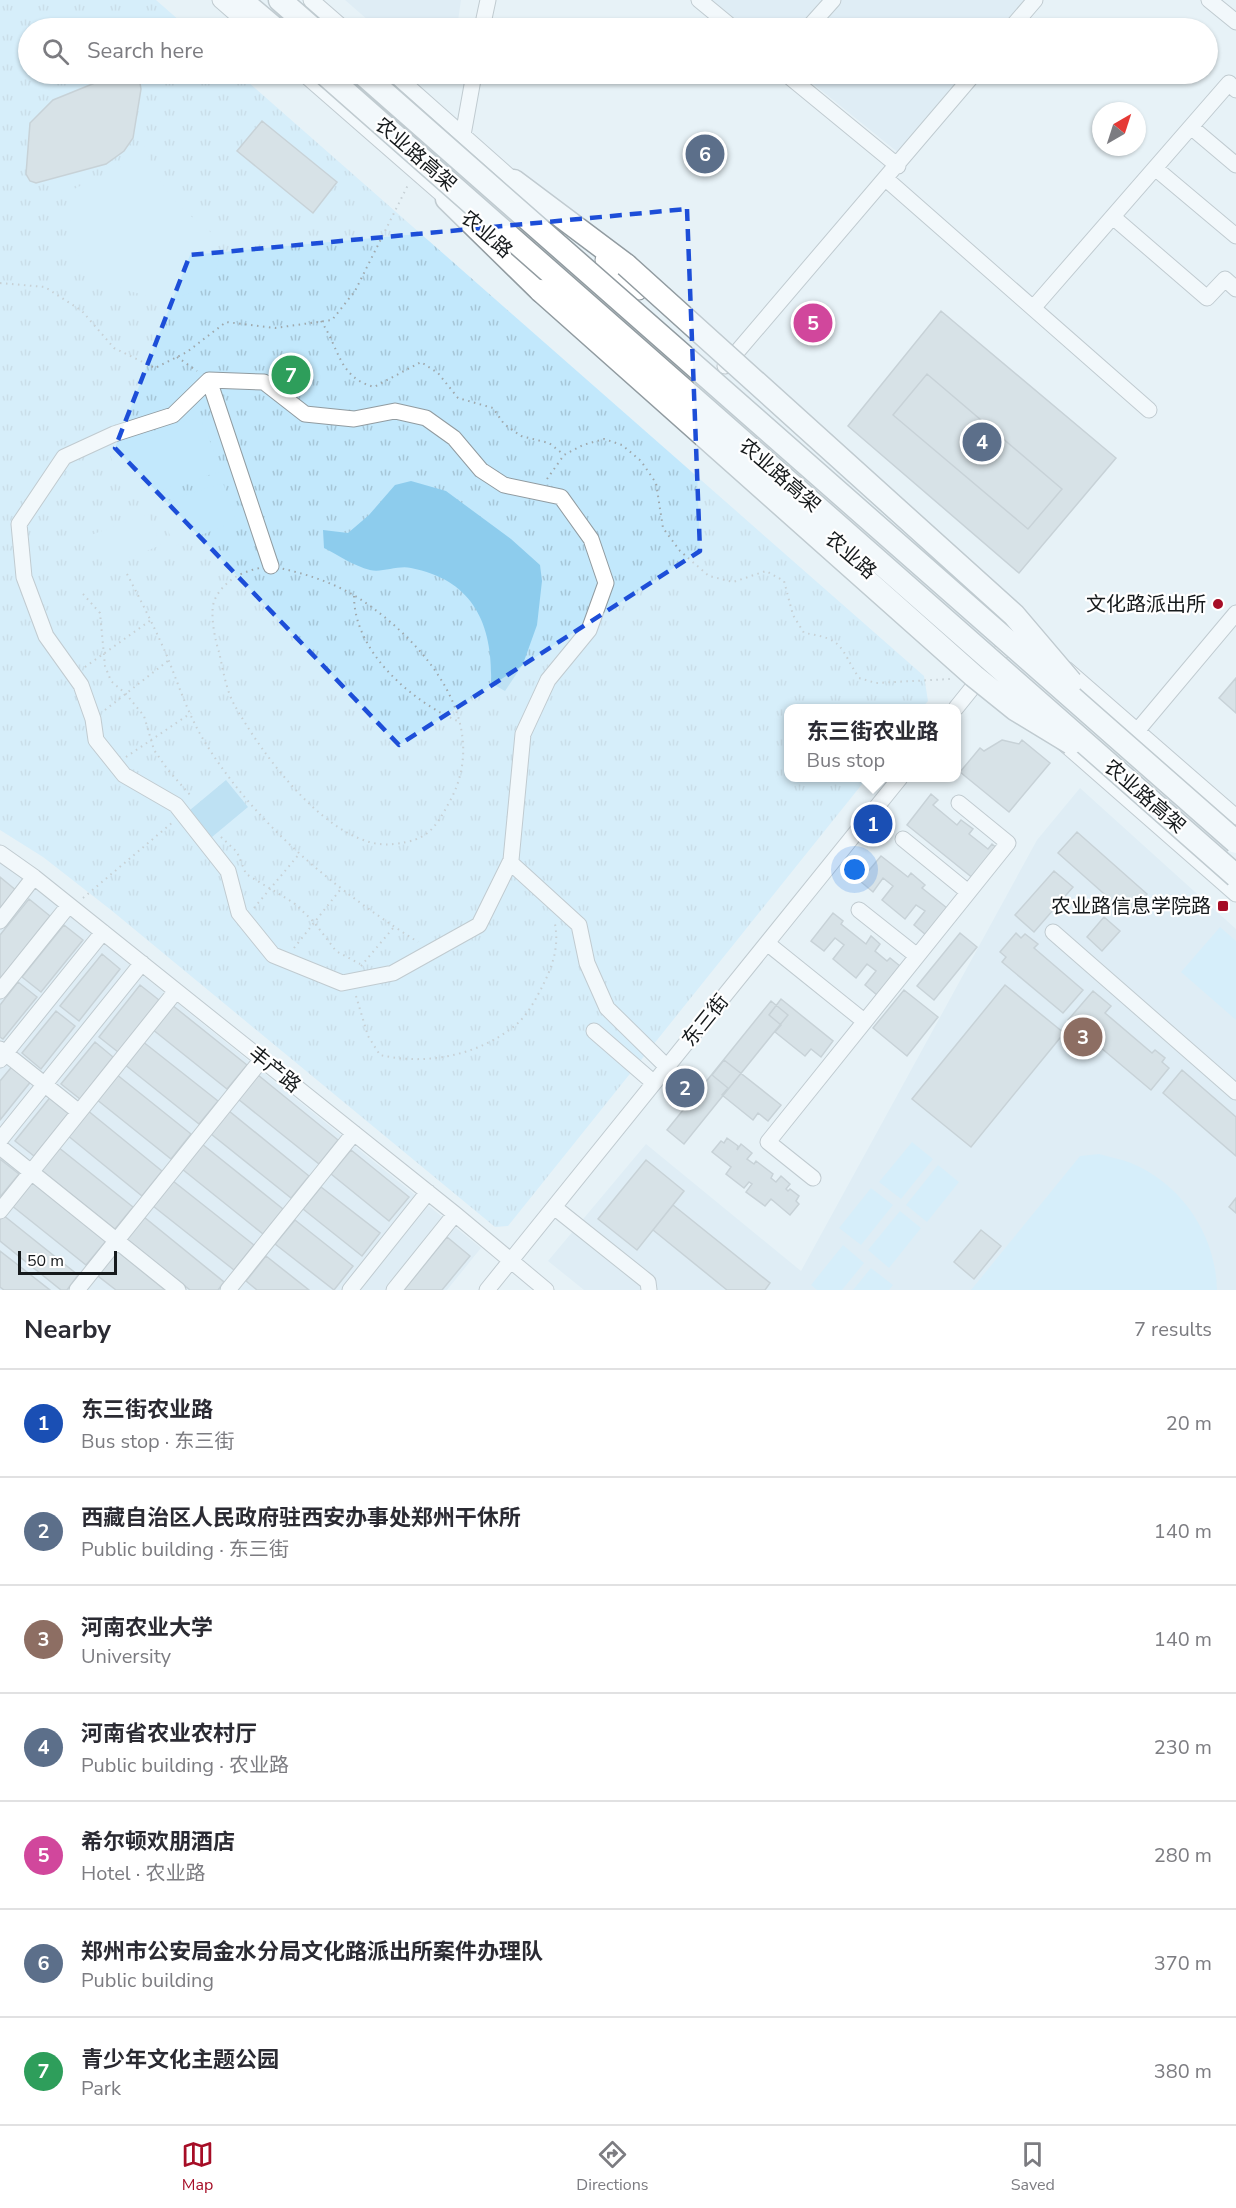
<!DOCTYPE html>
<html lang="en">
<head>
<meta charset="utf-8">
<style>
	:root { --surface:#fff; --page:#f7f7f7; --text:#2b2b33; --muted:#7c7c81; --line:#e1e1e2; --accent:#a60d26 }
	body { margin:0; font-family:"Nunito Sans","Noto Sans SC",sans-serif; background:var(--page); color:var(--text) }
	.compass { position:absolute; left:1092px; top:102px; width:54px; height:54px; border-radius:50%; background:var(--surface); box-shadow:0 2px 4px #0004; rotate:39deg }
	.scale { position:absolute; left:18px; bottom:15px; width:99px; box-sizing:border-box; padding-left:6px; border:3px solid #161a1c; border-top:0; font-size:16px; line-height:21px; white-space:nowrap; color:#161a1c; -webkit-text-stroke:4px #fff; paint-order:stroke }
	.you { position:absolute; left:855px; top:870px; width:21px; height:21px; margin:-15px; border:4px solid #fff; border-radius:50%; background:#1a73e8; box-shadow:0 0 0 9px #1a73e833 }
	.badge { display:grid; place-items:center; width:39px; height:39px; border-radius:50%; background:var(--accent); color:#fff; font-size:20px; font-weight:700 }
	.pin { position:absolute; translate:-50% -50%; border:3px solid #fff; box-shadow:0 2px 6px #0006 }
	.popup { position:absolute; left:784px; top:704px; width:177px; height:78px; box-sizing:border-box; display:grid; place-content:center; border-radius:12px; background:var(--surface); filter:drop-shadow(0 2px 4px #0005); font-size:20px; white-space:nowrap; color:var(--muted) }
	.popup b { font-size:22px; color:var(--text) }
	.popup::after { content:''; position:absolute; left:50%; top:100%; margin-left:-12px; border:12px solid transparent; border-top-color:var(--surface) }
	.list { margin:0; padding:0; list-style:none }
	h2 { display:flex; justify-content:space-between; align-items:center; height:78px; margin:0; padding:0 24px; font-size:26px }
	h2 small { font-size:20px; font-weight:400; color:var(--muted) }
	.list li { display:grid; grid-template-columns:39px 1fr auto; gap:18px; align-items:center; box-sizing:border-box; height:108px; padding:0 24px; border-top:2px solid var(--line) }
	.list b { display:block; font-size:22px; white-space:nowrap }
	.list p { margin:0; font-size:20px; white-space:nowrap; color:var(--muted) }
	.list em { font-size:20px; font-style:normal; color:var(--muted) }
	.icon { flex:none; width:33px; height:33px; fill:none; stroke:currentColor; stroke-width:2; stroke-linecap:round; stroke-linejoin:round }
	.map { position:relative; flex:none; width:1236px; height:1290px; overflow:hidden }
	.search { position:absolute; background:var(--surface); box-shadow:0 2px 4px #0004; left:18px; right:18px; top:18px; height:66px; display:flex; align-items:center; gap:15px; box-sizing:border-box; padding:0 21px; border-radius:33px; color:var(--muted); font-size:22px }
	.sheet { height:834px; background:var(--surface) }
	nav { display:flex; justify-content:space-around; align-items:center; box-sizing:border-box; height:84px; border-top:2px solid var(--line); background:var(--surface); font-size:16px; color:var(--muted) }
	nav a { display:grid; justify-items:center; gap:3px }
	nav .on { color:var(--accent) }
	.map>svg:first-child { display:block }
</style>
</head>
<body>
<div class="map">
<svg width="1236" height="1290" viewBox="0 0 1236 1290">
	<defs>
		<pattern id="park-tufts" width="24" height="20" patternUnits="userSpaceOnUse" patternTransform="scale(1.5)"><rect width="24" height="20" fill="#c2e8fc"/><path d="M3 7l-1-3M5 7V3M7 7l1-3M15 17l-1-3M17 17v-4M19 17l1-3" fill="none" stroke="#a6c6d7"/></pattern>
	</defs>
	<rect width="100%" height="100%" fill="#e7f2f7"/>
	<!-- built -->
	<path fill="#d5e7f1" d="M345 0H461L457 28H377Z
		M711 0H1036L1013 28H746Z
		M801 74H976L906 159Z
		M1080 788 1236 929V1290H584L548 1261 646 1144 801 1271 1037 840Z
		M0 860 481 1248 447 1290H0Z"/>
	<!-- park -->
	<path fill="url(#park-tufts)" d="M0 0H156L188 28H28V74H239L924 676 928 701 922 708H789V778H867L508 1226 495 1227 111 910 43 857 0 830Z"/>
	<!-- pitch -->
	<path fill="#c2e8fc" d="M143 143C163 194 174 204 217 237 218 248 220 260 216 270 193 323 83 290 72 242 69 226 71 207 70 191L125 164Z
		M200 417 222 471 125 501 107 445Z
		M223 483 236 521 174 546 158 504Z
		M148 514 161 545 104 568 91 535Z
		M1220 927 1236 941V1020L1181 972Z
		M912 1142 933 1159 901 1199 879 1182Z
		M1099 1154C1109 1157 1121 1159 1131 1163 1182 1184 1216 1235 1217 1290H971L1080 1156Z
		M938 1165 959 1182 927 1222 906 1205Z
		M871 1188 893 1205 861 1245 839 1228Z
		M900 1211 921 1228 889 1268 868 1250Z
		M843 1245 864 1263 842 1290H817L811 1285Z
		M871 1268 893 1285 889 1290H853Z"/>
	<!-- water -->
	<path fill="#8dcced" d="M411 481 446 491 511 539 540 565 542 581 537 625 523 664 505 691 491 683C493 624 473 580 411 568 398 565 382 573 370 570 354 566 338 555 324 548L323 530 348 533 369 515 395 485Z
		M226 780 248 807 212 837 190 810Z"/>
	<!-- building -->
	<path fill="#c4ced3" stroke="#a1abb0" stroke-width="1.5" d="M117 74 139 78 141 89 133 138 124 151 106 164 36 183 30 181 26 174 30 123 53 100Z
		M262 121 337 182 313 213 237 151Z
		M941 311 1116 458 1019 573 848 426Z
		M927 374 1062 489 1028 529 893 415Z
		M1236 678V713L1219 698Z
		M1002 740 1019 744 1022 740 1050 763 1009 812 960 772 980 748 984 751Z
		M931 794 938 800 933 805 957 825 961 820 973 829 969 834 988 849 992 844 998 849 974 879 907 825Z
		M1077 832 1147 894 1128 915 1058 853Z
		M881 856 908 877 911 873 925 885 922 888 947 908 926 935 914 925 925 911 916 905 905 919 882 900 893 886 883 878 873 892 860 881Z
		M1054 871 1073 887 1034 932 1015 915Z
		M0 877 17 891 0 912Z
		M29 899 50 916 0 979V935Z
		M833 913 843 921 841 924 866 944 871 936 880 944 875 951 887 961 890 958 900 966 877 995 865 985 876 971 867 964 856 978 833 959 844 945 835 938 824 951 811 941Z
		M1104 917 1120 931 1102 951 1087 937Z
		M64 925 83 940 41 992 22 977Z
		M960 933 977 947 934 1000 917 986Z
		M1016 933 1021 938 1025 934 1038 944 1034 948 1083 990 1063 1013 1002 962 1006 957 1000 952Z
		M102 954 120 969 79 1021 60 1006Z
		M18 982 37 997 3 1039 0 1037V1005Z
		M140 985 159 1000 118 1052 99 1037Z
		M1005 985 1064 1033 971 1147 912 1099Z
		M904 990 938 1017 907 1056 873 1028Z
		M1093 991 1111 1006 1105 1013 1152 1053 1155 1050 1165 1058 1162 1062 1169 1068 1151 1090 1068 1020Z
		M781 999 833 1041 821 1057 811 1049 805 1056 775 1032 781 1025 769 1015Z
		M771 1001 788 1015 684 1144 667 1130Z
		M172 1005 247 1065 227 1089 152 1029Z
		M56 1011 75 1026 41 1069 22 1053Z
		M142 1041 218 1101 199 1124 124 1064Z
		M95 1042 113 1057 80 1099 61 1084Z
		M724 1060 781 1105 768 1121 758 1113 753 1120 722 1095 728 1088 712 1075Z
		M14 1064 32 1080 0 1120V1081Z
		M1182 1070 1236 1117V1156L1163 1093Z
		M116 1074 191 1134 171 1159 96 1099Z
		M258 1075 338 1140 319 1164 238 1099Z
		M52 1095 71 1110 34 1156 15 1141Z
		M87 1110 162 1171 142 1196 67 1135Z
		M229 1111 309 1176 291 1198 211 1134Z
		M727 1138 738 1146 737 1150 741 1144 752 1153 747 1159 754 1164 756 1161 773 1174 771 1178 776 1182 781 1176 790 1184 786 1189 788 1191 790 1189 799 1196 796 1201 799 1204 790 1215 771 1199 765 1206 746 1192 752 1184 749 1182 744 1188 726 1174 731 1167 712 1152 721 1141 724 1143Z
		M202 1144 283 1209 263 1234 182 1169Z
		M58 1147 133 1207 115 1229 40 1169Z
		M351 1150 409 1197 389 1221 331 1174Z
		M0 1159 19 1174 0 1197Z
		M646 1160 684 1191 637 1250 598 1219Z
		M31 1181 106 1241 86 1265 11 1205Z
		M173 1181 254 1245 234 1270 153 1206Z
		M321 1187 380 1233 362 1256 303 1209Z
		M1236 1198V1213L1229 1207Z
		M673 1205 770 1283 765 1290H727L653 1230Z
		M3 1215 78 1275 67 1290H61L0 1241V1219Z
		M144 1217 224 1282 218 1290H190L127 1239Z
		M295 1220 353 1266 334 1290 275 1244Z
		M981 1230 1001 1246 974 1279 954 1262Z
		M447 1237 470 1256 442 1290H404Z
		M0 1251 50 1290H4L0 1287Z
		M117 1251 165 1290H116L98 1276Z
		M266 1256 309 1290H257L246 1281Z"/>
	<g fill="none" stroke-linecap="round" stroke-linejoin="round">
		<defs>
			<path id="minor" d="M220 0 252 28
				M311 0 343 28
				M699 0 733 28
				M1209 0 1236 22
				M482 28 488 0
				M808 28 833 0
				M1011 28 1035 0
				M304 74 453 204
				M394 74 520 186
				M786 74 898 166
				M1191 127 1236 165
				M463 135 474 74
				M1155 168 1236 236
				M886 179 1149 410
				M1113 217 1207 298 1225 279 1236 289
				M603 260 639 292
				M1034 307 1229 83 1236 90
				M725 366 974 74
				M209 380 264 382 305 414 354 419 395 411 426 418 454 438 481 470 504 485 561 497 591 539 606 583 589 630 548 680 523 734 511 860 479 925 393 973 342 983 273 955 239 913 228 871 176 805 124 775 96 740 93 719 81 685 46 636 24 577 19 524 64 457 114 434 173 415Z
				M209 380 271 566
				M1066 669 1236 817
				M956 708 1014 636
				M1137 731 1236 613
				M1060 740 1236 894
				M903 839 968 892
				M0 853 34 877 455 1214 546 1290
				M511 863 579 925 587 963 607 1008 667 1067
				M859 910 917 956
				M0 921 34 877
				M1053 932 1236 1092
				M767 943 864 1021
				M0 991 69 905
				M594 1031 654 1083
				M0 1049 79 1112
				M0 1060 103 932
				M0 1140 142 963
				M0 1147 178 1290
				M813 1178 768 1142 1008 843 959 803
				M554 1207 648 1282 649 1290
				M0 1211 176 991
				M77 1290 262 1059
				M228 1290 354 1133
				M350 1290 428 1192
				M394 1290 455 1214
				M487 1290 900 778"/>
			<path id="highway" d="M241 0 274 28
				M280 0 312 28
				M514 181 626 265
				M447 199 541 291"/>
		</defs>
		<!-- minor casing -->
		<use href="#minor" stroke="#919ba0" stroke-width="17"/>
		<!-- highway casing -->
		<use href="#highway" stroke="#919ba0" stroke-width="25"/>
		<!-- path -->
		<path stroke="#9fa8ac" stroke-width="2" stroke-dasharray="1.5 4.5" stroke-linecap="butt" d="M0 283 45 287 82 311 114 348 155 368 187 352 226 322 275 328 332 320 355 291 408 185
			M321 321C340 349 338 377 374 387L421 362 438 373 458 398 493 408 504 424 521 436 549 443 563 454
			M177 357 197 371
			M547 479 564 455 583 445 604 439 622 445 641 461 656 483 663 528 680 551 709 576 733 582 766 571 784 581 793 615 804 633C845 639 839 647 859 678L876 683 950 679
			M271 566C303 573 335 582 363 601 426 644 492 723 450 801 434 830 428 840 394 844 332 852 260 752 234 704 226 690 223 669 219 652 215 640 209 611 215 599 226 577 248 569 271 566Z
			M127 574C141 601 155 628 167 656 177 681 186 708 199 732 249 820 334 889 418 942
			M83 594 100 613 105 666 111 681 126 694 144 716 154 750 168 770 191 796
			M354 596C354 652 412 702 460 722
			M85 667 151 620
			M105 710 169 660
			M126 757 191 713
			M221 837 237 852 246 874 294 903 314 922 336 951 360 964
			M83 898 173 822
			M254 908 300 853
			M294 948 340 890
			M361 966 394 927
			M356 996 368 1036 380 1055C427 1066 481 1055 518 1023 528 1014 537 997 543 985 553 965 559 947 555 924"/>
		<!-- minor -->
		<use href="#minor" stroke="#fff" stroke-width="15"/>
		<!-- highway -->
		<use href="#highway" stroke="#fff" stroke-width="22"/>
		<defs>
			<path id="highway-bridge" d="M325 74 1236 876
				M363 74 1236 842
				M626 265 1014 615 1071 682
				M541 291 974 676 1015 709 1071 743"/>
		</defs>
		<!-- highway-bridge casing -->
		<use href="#highway-bridge" stroke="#919ba0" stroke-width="25" stroke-linecap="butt"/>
		<!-- highway-bridge -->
		<use href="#highway-bridge" stroke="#fff" stroke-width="22"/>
	</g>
	<!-- marked area -->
	<path d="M0 0H1236V1290H0ZM687 209 700 551 399 745 115 448 190 255Z" fill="#e7f2f7" fill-opacity=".55" fill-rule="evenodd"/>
	<path fill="none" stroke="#1d4ed8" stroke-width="4.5" stroke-dasharray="12 8" stroke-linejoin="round" d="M687 209 700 551 399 745 115 448 190 255Z"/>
	<!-- markers -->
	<g fill="#a60d26" stroke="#fff" stroke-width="2">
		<circle cx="1218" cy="604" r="6"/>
		<rect x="1217" y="900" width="12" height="12" rx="3"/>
	</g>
	<g text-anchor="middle" stroke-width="4.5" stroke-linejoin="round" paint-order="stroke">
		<!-- street labels -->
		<g font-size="20" fill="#161a1c" stroke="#fff">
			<text transform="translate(416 154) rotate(41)" y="7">农业路高架</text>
			<text transform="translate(487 234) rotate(41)" y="7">农业路</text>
			<text transform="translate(780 475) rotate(41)" y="7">农业路高架</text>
			<text transform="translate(851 555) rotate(41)" y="7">农业路</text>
			<text transform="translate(1145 796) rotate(41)" y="7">农业路高架</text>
			<text transform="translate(705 1020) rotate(-51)" y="7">东三街</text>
			<text transform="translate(275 1069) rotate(39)" y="7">丰产路</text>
		</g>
		<!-- poi labels -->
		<g font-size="20" fill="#161a1c" stroke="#fff" text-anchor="end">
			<text x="1206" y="611">文化路派出所</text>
			<text x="1211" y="913">农业路信息学院路</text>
		</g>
	</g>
</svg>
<svg class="compass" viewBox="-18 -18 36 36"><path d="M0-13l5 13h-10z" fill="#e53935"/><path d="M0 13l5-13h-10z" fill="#7c7c81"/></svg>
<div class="scale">50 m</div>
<div class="you"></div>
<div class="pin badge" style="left:873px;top:824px;background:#1a4fb4">1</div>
<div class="popup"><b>东三街农业路</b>Bus stop</div>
<div class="pin badge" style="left:685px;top:1088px;background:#5c6f8a">2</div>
<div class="pin badge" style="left:1083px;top:1037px;background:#8d6e63">3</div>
<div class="pin badge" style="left:982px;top:442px;background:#5c6f8a">4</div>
<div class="pin badge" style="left:813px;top:323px;background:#d1479c">5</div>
<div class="pin badge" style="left:705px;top:154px;background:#5c6f8a">6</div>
<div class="pin badge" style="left:291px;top:375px;background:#2e9e5b">7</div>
<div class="search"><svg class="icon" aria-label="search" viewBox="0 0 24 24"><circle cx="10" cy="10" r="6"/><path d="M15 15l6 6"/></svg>Search here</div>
</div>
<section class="sheet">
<h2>Nearby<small>7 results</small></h2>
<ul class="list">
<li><span class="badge" style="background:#1a4fb4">1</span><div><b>东三街农业路</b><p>Bus stop · 东三街</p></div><em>20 m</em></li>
<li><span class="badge" style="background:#5c6f8a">2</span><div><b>西藏自治区人民政府驻西安办事处郑州干休所</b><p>Public building · 东三街</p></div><em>140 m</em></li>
<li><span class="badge" style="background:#8d6e63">3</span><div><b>河南农业大学</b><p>University</p></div><em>140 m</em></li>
<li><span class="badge" style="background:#5c6f8a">4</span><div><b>河南省农业农村厅</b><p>Public building · 农业路</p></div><em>230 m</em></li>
<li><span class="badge" style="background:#d1479c">5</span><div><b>希尔顿欢朋酒店</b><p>Hotel · 农业路</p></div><em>280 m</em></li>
<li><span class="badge" style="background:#5c6f8a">6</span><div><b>郑州市公安局金水分局文化路派出所案件办理队</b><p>Public building</p></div><em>370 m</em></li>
<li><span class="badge" style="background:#2e9e5b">7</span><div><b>青少年文化主题公园</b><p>Park</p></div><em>380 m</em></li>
</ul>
</section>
<nav>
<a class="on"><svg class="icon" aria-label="map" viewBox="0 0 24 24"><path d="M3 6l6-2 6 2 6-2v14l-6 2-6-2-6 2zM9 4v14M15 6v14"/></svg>Map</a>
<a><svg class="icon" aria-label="directions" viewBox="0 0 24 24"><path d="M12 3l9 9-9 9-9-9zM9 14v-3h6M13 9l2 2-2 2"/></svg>Directions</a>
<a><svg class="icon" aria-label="saved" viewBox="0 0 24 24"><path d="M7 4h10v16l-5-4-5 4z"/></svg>Saved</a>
</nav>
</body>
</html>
